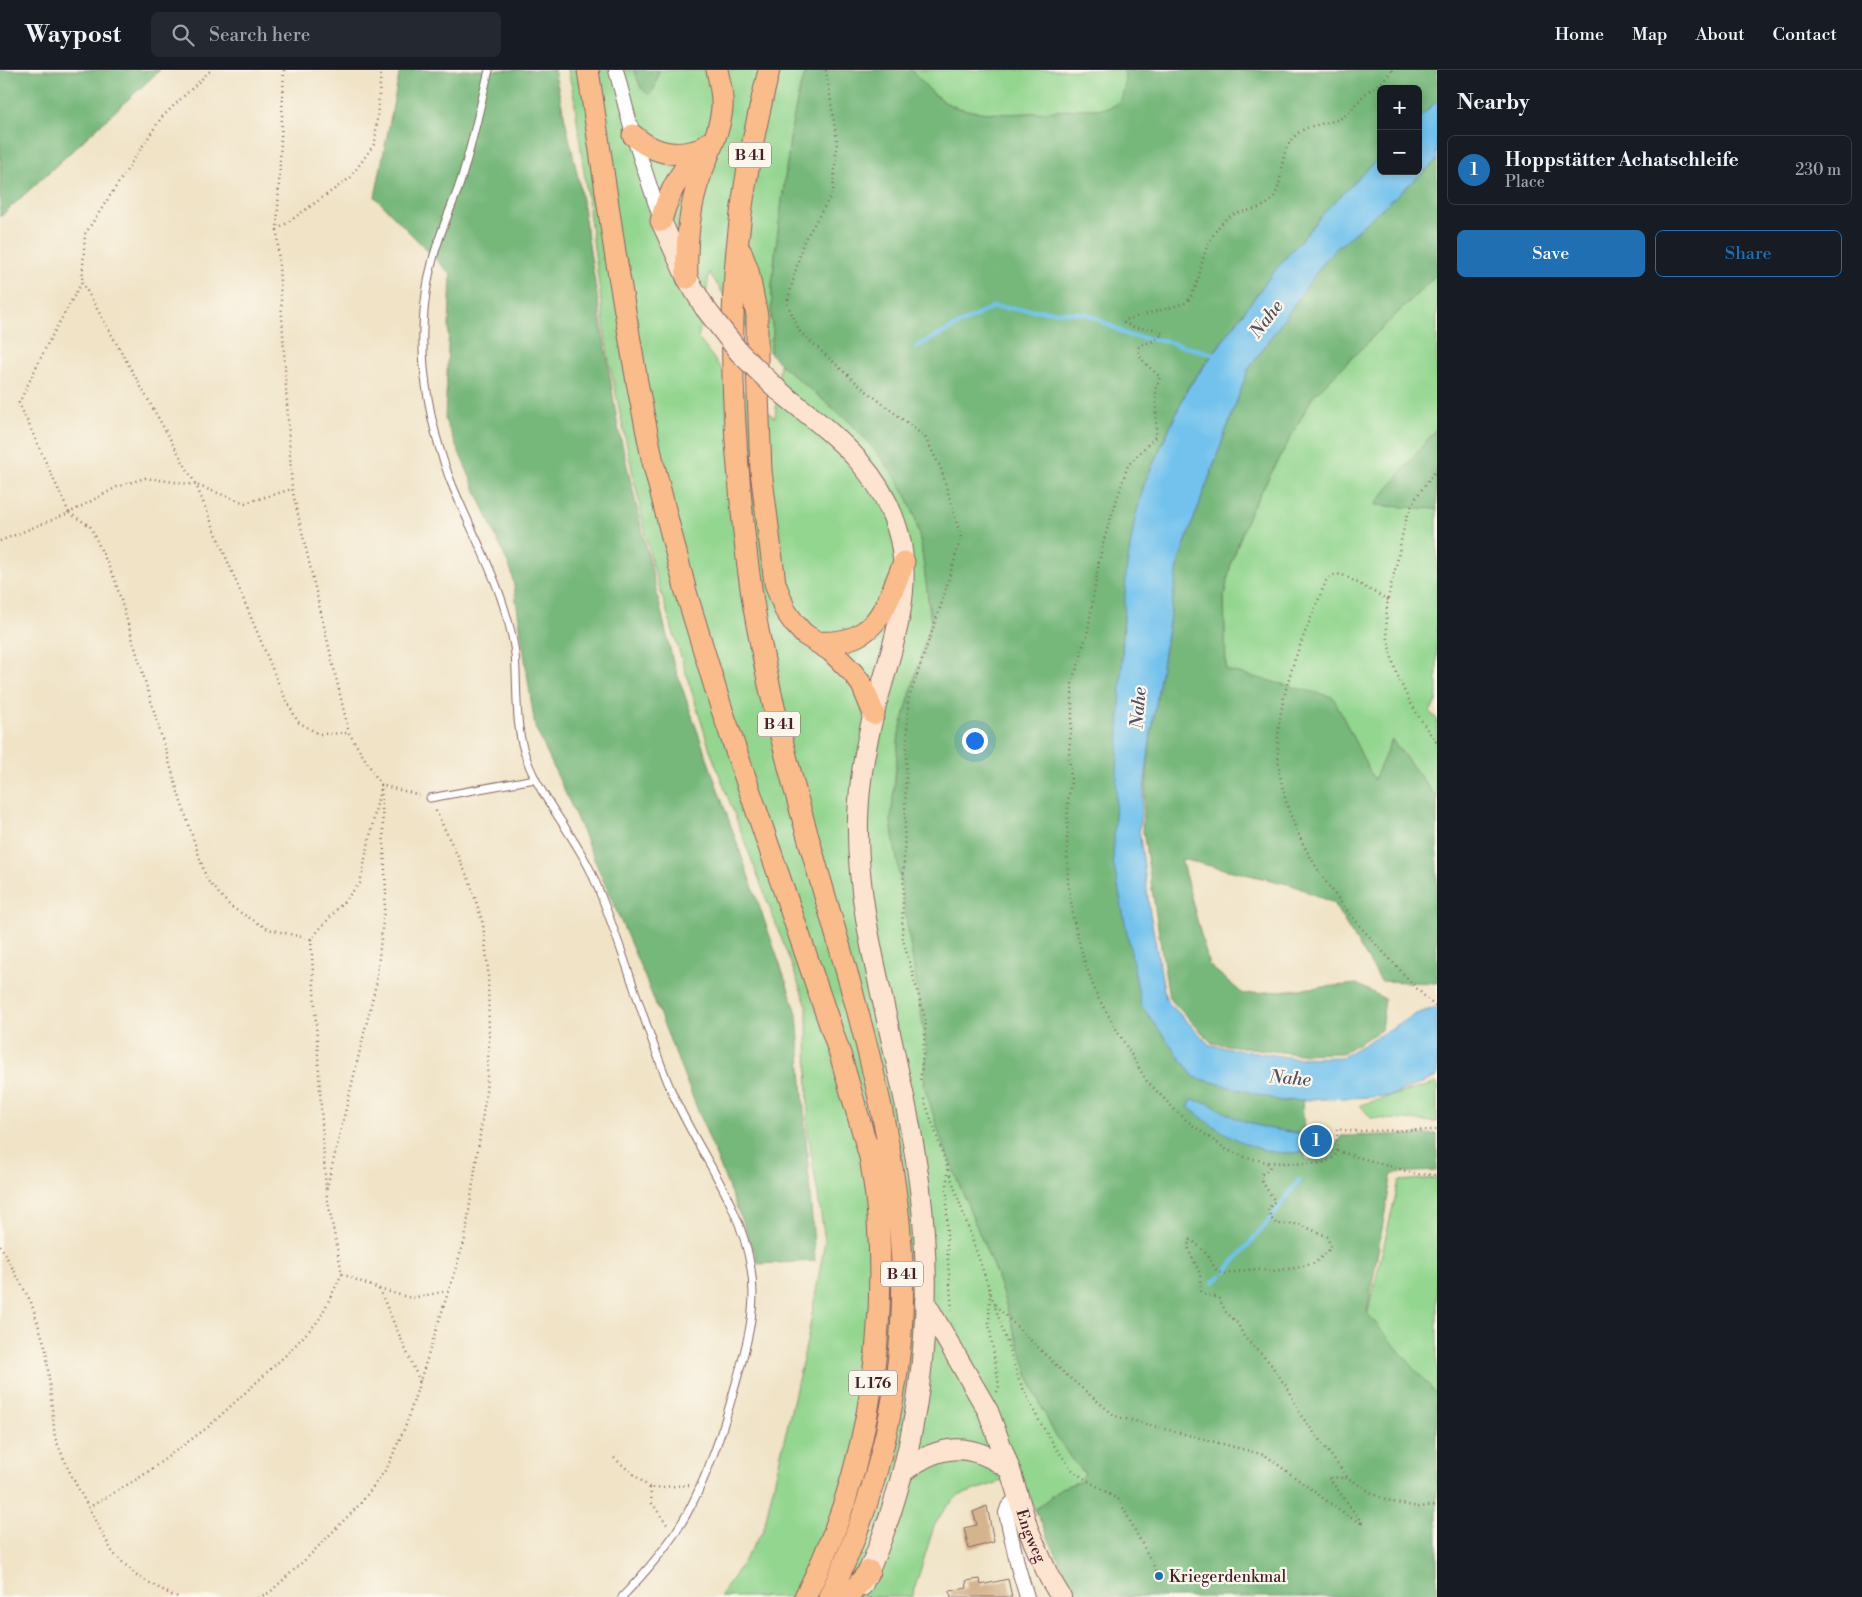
<!DOCTYPE html>
<html lang="en">
<head>
<meta charset="utf-8">
<style>
	:root { --surface:#171b24; --page:#242831; --text:#f1f3f6; --muted:#9ea1a6; --line:#363941; --accent:#1f6fb2 }
	body { margin:0; font-family:"Libre Bodoni",serif; background:var(--page); color:var(--text) }
	.controls { position:absolute; right:15px; top:15px; display:grid; overflow:hidden; border-radius:8px; box-shadow:0 2px 8px #0003 }
	.controls button { width:45px; height:45px; display:grid; place-items:center; padding:0; border:0; border-bottom:1px solid var(--line); background:var(--surface); color:var(--text); font:25px sans-serif }
	.you { position:absolute; left:974px; top:670px; width:18px; height:18px; margin:-12px; border:4px solid #fff; border-radius:50%; background:#1a73e8; box-shadow:0 0 0 8px #1a73e833 }
	.badge { display:grid; place-items:center; width:32px; height:32px; border-radius:50%; background:var(--accent); color:#fff; font-size:16px; font-weight:700 }
	.pin { position:absolute; translate:-50% -50%; border:2px solid #fff; box-shadow:0 1px 5px #0006 }
	.list { margin:0; padding:0; list-style:none }
	h2 { display:flex; justify-content:space-between; align-items:center; height:65px; margin:0; padding:0 20px; font-size:21px }
	h2 small { font-size:16px; font-weight:400; color:var(--muted) }
	.list li { display:grid; grid-template-columns:32px 1fr auto; gap:15px; align-items:center; box-sizing:border-box; height:70px; margin:0 10px 10px; padding:0 10px; border:1px solid var(--line); border-radius:8px }
	.list b { display:block; font-size:19px; white-space:nowrap }
	.list p { margin:0; font-size:16px; white-space:nowrap; color:var(--muted) }
	.list em { font-size:16px; font-style:normal; color:var(--muted) }
	.actions { display:flex; gap:10px; padding:15px 20px }
	.actions a { flex:1; padding:11px 0; border:1px solid var(--accent); border-radius:8px; text-align:center; font-size:18px; color:var(--accent) }
	.actions .main { background:var(--accent); color:#fff }
	.icon { flex:none; width:28px; height:28px; fill:none; stroke:currentColor; stroke-width:2; stroke-linecap:round; stroke-linejoin:round }
	.map { position:relative; flex:none; width:1437px; height:1527px; overflow:hidden }
	header { display:flex; align-items:center; gap:30px; box-sizing:border-box; height:70px; padding:0 25px; background:var(--surface); border-bottom:1px solid var(--line) }
	header strong { font-size:24px }
	nav { display:flex; gap:28px; margin-inline-start:auto; font-size:18px }
	.search { width:350px; height:45px; background:var(--page); display:flex; align-items:center; gap:12px; box-sizing:border-box; padding:0 18px; border-radius:8px; color:var(--muted); font-size:19px }
	main { display:flex }
	aside { flex:1; background:var(--surface) }
	.map>svg:first-child { display:block }
</style>
</head>
<body>
<header>
<strong>Waypost</strong>
<div class="search"><svg class="icon" aria-label="search" viewBox="0 0 24 24"><circle cx="10" cy="10" r="6"/><path d="M15 15l6 6"/></svg>Search here</div>
<nav><a>Home</a><a>Map</a><a>About</a><a>Contact</a></nav>
</header>
<main>
<div class="map">
<svg width="1437" height="1527" viewBox="0 0 1437 1527">
	<rect width="100%" height="100%" fill="#fbf7ec"/>
	<filter id="ink" filterUnits="userSpaceOnUse"><feTurbulence type="fractalNoise" baseFrequency=".02" numOctaves="2"/><feDisplacementMap in="SourceGraphic" scale="10" xChannelSelector="R" yChannelSelector="G"/><feConvolveMatrix kernelMatrix="1 2 1 2 8 2 1 2 1" color-interpolation-filters="sRGB"/></filter>
	<filter id="wash" filterUnits="userSpaceOnUse"><feTurbulence type="fractalNoise" baseFrequency=".0096" numOctaves="4" result="noise"/><feDisplacementMap in="SourceGraphic" scale="20" xChannelSelector="R" yChannelSelector="G"/><feGaussianBlur stdDeviation="1.12" result="paint"/><feColorMatrix in="noise" values="0 0 0 0 0 0 0 0 0 0 0 0 0 0 0 0 0 1.4 0 .05"/><feComposite in="paint" operator="in"/></filter>
	<g filter="url(#wash)">
		<rect width="100%" height="100%" fill="#f0e3c6"/>
		<!-- green -->
		<path fill="#93d68f" stroke="#6e7a5d" d="M568 0H634L641 18 654 19 659 0H807L800 18 792 55 775 184 772 216 771 248 773 262 770 283 740 250 709 202 705 238 698 268 723 301 749 327 775 348 780 294 851 353 875 380 897 409 908 429 915 447 921 474 931 551 899 664 891 751 927 981 924 1015 942 1072 996 1204 1033 1319 1053 1361 1085 1405 1081 1411 1061 1418 1035 1440 1020 1405 958 1426 944 1440 934 1456 912 1527H720L763 1461 808 1267 825 1170 808 1063 807 936 710 680 652 494 609 291 574 27Z
			M911 0H1124C1126 12 1125 32 1111 37 1103 40 1090 38 1081 39 1042 42 983 50 948 34 934 27 922 11 911 0Z
			M1437 204V358L1375 435 1437 439V630L1430 642 1437 649V728L1392 670 1374 711 1226 600 1224 527 1231 493 1249 444 1313 326Z
			M1437 1013V1052L1371 1048 1360 1035Z
			M1437 1108V1342L1364 1259 1399 1111Z"/>
		<!-- forest -->
		<path fill="#76b77a" stroke="#606b52" d="M0 0H160L0 147Z
			M400 0H554L579 112 618 357 673 592 797 943 815 1191 759 1194 644 905 570 733 535 657 512 503 445 350 451 205 375 127Z
			M634 0H659L654 19 649 25 641 18Z
			M807 0H911C922 11 934 27 948 34 983 50 1042 42 1081 39 1090 38 1103 40 1111 37 1125 32 1126 12 1124 0H1437V31L1418 49V19H1381V86L1328 138 1272 204 1188 317 1145 412 1135 448 1122 566V610L1141 935 1281 1031 1302 1030 1306 1090 1327 1089 1341 1066 1437 1064V1101L1392 1103 1367 1243 1437 1325V1527H1079L1069 1512 1035 1440 1061 1418 1081 1411 1085 1403 1072 1390 1053 1361 1033 1319 996 1204 942 1072 924 1015 927 981 891 751 899 664 931 551 921 474 915 447 908 429 897 409 875 380 851 353 780 294 770 283 773 262 771 248 772 216 775 184 792 55 800 18Z
			M1437 90V204L1313 326 1249 444 1231 493 1224 527 1226 600 1333 627 1374 710 1392 670 1437 728V913L1381 911 1333 833 1292 815 1181 789 1209 895 1243 924 1357 914 1385 929 1381 960 1342 983 1296 984 1212 973 1169 928 1142 755 1151 664 1179 490 1248 300 1329 185Z
			M1437 358V439L1375 435Z"/>
		<!-- water -->
		<path fill="#72c2ed" stroke="#5e708c" d="M1437 31V90L1329 185 1248 300 1179 490 1151 664 1139 759 1150 843 1166 930 1210 975 1293 988 1342 987 1416 944 1437 937V1007L1390 1026 1281 1031 1194 1007 1141 935 1113 791 1126 502 1135 448 1145 412 1188 318 1272 204 1328 138 1381 86V101H1418V49Z
			M1192 1030 1208 1033 1235 1048 1266 1058 1307 1065 1308 1082C1297 1082 1284 1084 1273 1082 1241 1076 1213 1057 1188 1037Z"/>
		<g fill="none" stroke-linecap="round" stroke-linejoin="round">
			<!-- stream -->
			<path stroke="#72c2ed" stroke-width="4.5" d="M916 277 993 237 1088 244 1130 266 1164 271 1217 285
				M1226 1201 1271 1148 1299 1110
				M1213 1212 1221 1206"/>
		</g>
		<g id="blocks">
			<!-- building -->
			<path fill="#d4b48e" d="M987 1436 994 1472 969 1479 964 1458 977 1455 973 1442Z
				M980 1509 981 1515 1008 1509 1012 1527H951L950 1521 967 1518 966 1511Z"/>
		</g>
	</g>
	<g filter="url(#ink)">
		<use href="#blocks" fill-opacity="0" stroke="#846461" stroke-width="1"/>
		<g fill="none" stroke-linecap="round" stroke-linejoin="round">
			<defs>
				<path id="lane" d="M489 0C479 40 471 81 458 119 449 143 439 165 433 189 421 233 420 283 428 328 432 354 440 382 449 407 465 448 487 487 501 528 507 546 513 565 515 584 518 619 514 657 527 690 541 729 574 764 592 804 623 874 641 949 671 1020 697 1081 741 1132 751 1199 758 1240 745 1281 734 1320 723 1360 710 1399 691 1436 674 1470 648 1500 622 1527
					M430 728 535 709"/>
				<path id="street" d="M616 0 633 65 661 150
					M1017 1428 1008 1437 1006 1443 1018 1497 1027 1527"/>
				<g id="secondary">
					<path d="M661 151 687 208 705 238"/>
					<path d="M778 320C831 363 883 398 900 469 913 528 889 586 874 643 865 677 859 713 858 749 856 835 881 917 898 1000 907 1039 915 1079 920 1119 936 1254 919 1392 862 1516"/>
					<path id="s1" d="M925 1232 988 1341 1010 1400 1028 1459 1049 1507 1061 1527"/>
					<path d="M903 1402C941 1372 972 1372 1010 1400"/>
				</g>
				<path id="primary" d="M588 0 615 182 637 312 652 388 686 522 721 637 840 984 870 1087
					M769 0C755 56 744 112 738 169 729 253 732 337 740 420 744 467 749 514 758 560 767 608 778 657 791 705 833 867 894 1025 902 1193 907 1306 878 1426 829 1527
					M633 65C653 83 676 88 701 79
					M661 151C669 120 684 94 708 73
					M741 182 748 201 757 246V298L761 401 775 513 785 540 794 553 804 564 831 581 853 603 862 615 874 644
					M687 208C686 178 688 149 696 119 703 94 720 64 722 38 723 26 720 13 717 0
					M818 572C877 576 885 537 904 492
					M805 1527C864 1412 887 1279 878 1150 877 1125 872 1100 868 1075
					M848 1527 869 1501"/>
			</defs>
			<!-- lane casing -->
			<use href="#lane" stroke="#846461" stroke-width="9"/>
			<!-- street casing -->
			<use href="#street" stroke="#846461" stroke-width="16"/>
			<!-- secondary casing -->
			<use href="#secondary" stroke="#846461" stroke-width="22"/>
			<!-- primary casing -->
			<use href="#primary" stroke="#846461" stroke-width="23"/>
			<!-- path -->
			<path stroke="#846461" stroke-width="2.5" stroke-dasharray="1 4" stroke-linecap="butt" d="M284 0 277 160 292 419 349 663 381 715 419 725
				M826 0 837 71 833 122 803 173 787 233 800 262 860 316 925 367 941 399 961 467 941 535 908 631 902 866 926 952 920 1012
				M1392 0C1384 12 1374 16 1364 25 1357 32 1351 42 1343 47 1327 56 1307 52 1294 67 1278 84 1285 107 1274 127 1263 144 1237 137 1224 151 1217 158 1209 171 1206 180 1198 200 1201 215 1186 233L1125 250 1124 253 1136 258 1156 259 1163 264 1153 271 1139 276C1136 289 1151 298 1160 307L1156 318V366L1128 395 1104 469 1099 492 1087 566 1082 578 1081 588 1072 610V648L1069 681 1071 712 1068 731 1067 770 1068 811 1074 852 1083 887 1097 926 1146 1010 1175 1040 1192 1055 1227 1080 1245 1087 1267 1092 1311 1094 1323 1093 1335 1087 1337 1081V1059L1351 1061 1437 1060
				M277 160 350 108 375 73 381 0
				M82 212 196 415 245 433 292 419
				M1437 399C1427 413 1414 427 1408 444 1403 459 1400 476 1397 492 1394 504 1390 517 1388 529 1380 584 1406 631 1437 673
				M0 471 69 443 19 333 49 271 82 212 85 164 161 48 211 0
				M1388 530 1345 506C1337 503 1331 504 1326 511 1307 558 1285 605 1279 656 1269 746 1327 821 1384 883 1402 902 1418 921 1437 938
				M311 869 326 1121 376 914 386 823 381 715 360 813 311 869 268 859 231 837 207 810 181 732 115 510 90 456 69 443 117 417 145 408 196 415 282 622 298 652 319 664 349 663
				M924 1029 990 1221
				M1337 1081 1416 1104 1437 1105
				M1267 1093 1270 1097 1266 1102 1260 1105V1109L1275 1131 1268 1139 1271 1148 1277 1154H1299L1328 1167 1330 1179 1315 1193 1296 1198 1272 1201 1253 1199 1224 1204C1213 1202 1213 1191 1206 1184 1202 1179 1197 1174 1191 1170H1189L1188 1176 1190 1183 1200 1203 1201 1221 1203 1224 1215 1227 1219 1229 1226 1242 1238 1254 1244 1267 1269 1292 1289 1320 1300 1344 1348 1408 1375 1425 1396 1433 1419 1437 1437 1435
				M947 1099V1178L952 1241
				M0 1175 31 1232 46 1279 55 1368 71 1405 113 1483 137 1506 172 1525 179 1527
				M342 1204 379 1219 411 1228 448 1221
				M379 1219 420 1312
				M995 1235 1064 1303 1115 1346 1265 1385 1347 1446 1363 1454 1328 1407 1347 1408
				M997 1322 999 1316 989 1254 990 1221 1019 1310 1038 1349 1056 1378 1074 1402 1119 1430 1159 1506
				M614 1388 650 1418 689 1415
				M650 1418 652 1433 668 1456
				M88 1438 142 1406 208 1357 287 1284 319 1250 342 1204 326 1121
				M258 1527 269 1523 307 1488 360 1434 387 1398 406 1355 465 1169 486 1023 489 973 488 899 483 854 470 812 435 739"/>
			<!-- lane -->
			<use href="#lane" stroke="#fff" stroke-width="7"/>
			<!-- street -->
			<use href="#street" stroke="#fff" stroke-width="14"/>
			<!-- secondary -->
			<use href="#secondary" stroke="#fde4d1" stroke-width="20"/>
			<!-- primary -->
			<use href="#primary" stroke="#fabc8b" stroke-width="21"/>
			<defs>
				<path id="secondary-bridge" d="M705 238 739 282 778 320"/>
			</defs>
			<!-- secondary-bridge casing -->
			<use href="#secondary-bridge" stroke="#846461" stroke-width="22" stroke-linecap="butt"/>
			<!-- secondary-bridge -->
			<use href="#secondary-bridge" stroke="#fde4d1" stroke-width="20"/>
		</g>
	</g>
	<!-- markers -->
	<circle fill="#1f6fb2" stroke="#fbf7ec" stroke-width="2" cx="1159" cy="1506" r="5"/>
	<g text-anchor="middle" stroke-width="4.5" stroke-linejoin="round" paint-order="stroke">
		<!-- shield labels -->
		<g fill="#fbf7ec" stroke="#7f6065" stroke-width="1">
			<rect x="729" y="72.5" width="42" height="25" rx="4"/>
			<rect x="758" y="641.5" width="42" height="25" rx="4"/>
			<rect x="881" y="1191.5" width="42" height="25" rx="4"/>
			<rect x="849" y="1300.5" width="48" height="25" rx="4"/>
		</g>
		<g font-size="15" font-weight="bold" fill="#4a1f2b">
			<text x="750" y="90">B 41</text>
			<text x="779" y="659">B 41</text>
			<text x="902" y="1209">B 41</text>
			<text x="873" y="1318">L 176</text>
		</g>
		<!-- street labels -->
		<g font-size="16" fill="#4a1f2b" stroke="#fbf7ec">
			<text dy="6" stroke="none"><textPath href="#s1" startOffset="258">Engweg</textPath></text>
		</g>
		<!-- poi labels -->
		<g font-size="16" fill="#4a1f2b" stroke="#fbf7ec" text-anchor="start">
			<text x="1169" y="1512">Kriegerdenkmal</text>
		</g>
		<!-- water labels -->
		<g font-size="18" font-style="italic" fill="#565065" stroke="#fbf7ec">
			<text transform="translate(1266 249) rotate(-52)" y="6">Nahe</text>
			<text transform="translate(1138 638) rotate(-85)" y="6">Nahe</text>
			<text transform="translate(1290 1008) rotate(5)" y="6">Nahe</text>
		</g>
	</g>
</svg>
<div class="controls">
<button>+</button>
<button>−</button>
</div>
<div class="you"></div>
<div class="pin badge" style="left:1316px;top:1071px">1</div>
</div>
<aside>
<h2>Nearby<small></small></h2>
<ul class="list">
<li><span class="badge">1</span><div><b>Hoppstätter Achatschleife</b><p>Place</p></div><em>230 m</em></li>
</ul>
<div class="actions"><a class="main">Save</a><a>Share</a></div>
</aside>
</main>
</body>
</html>
